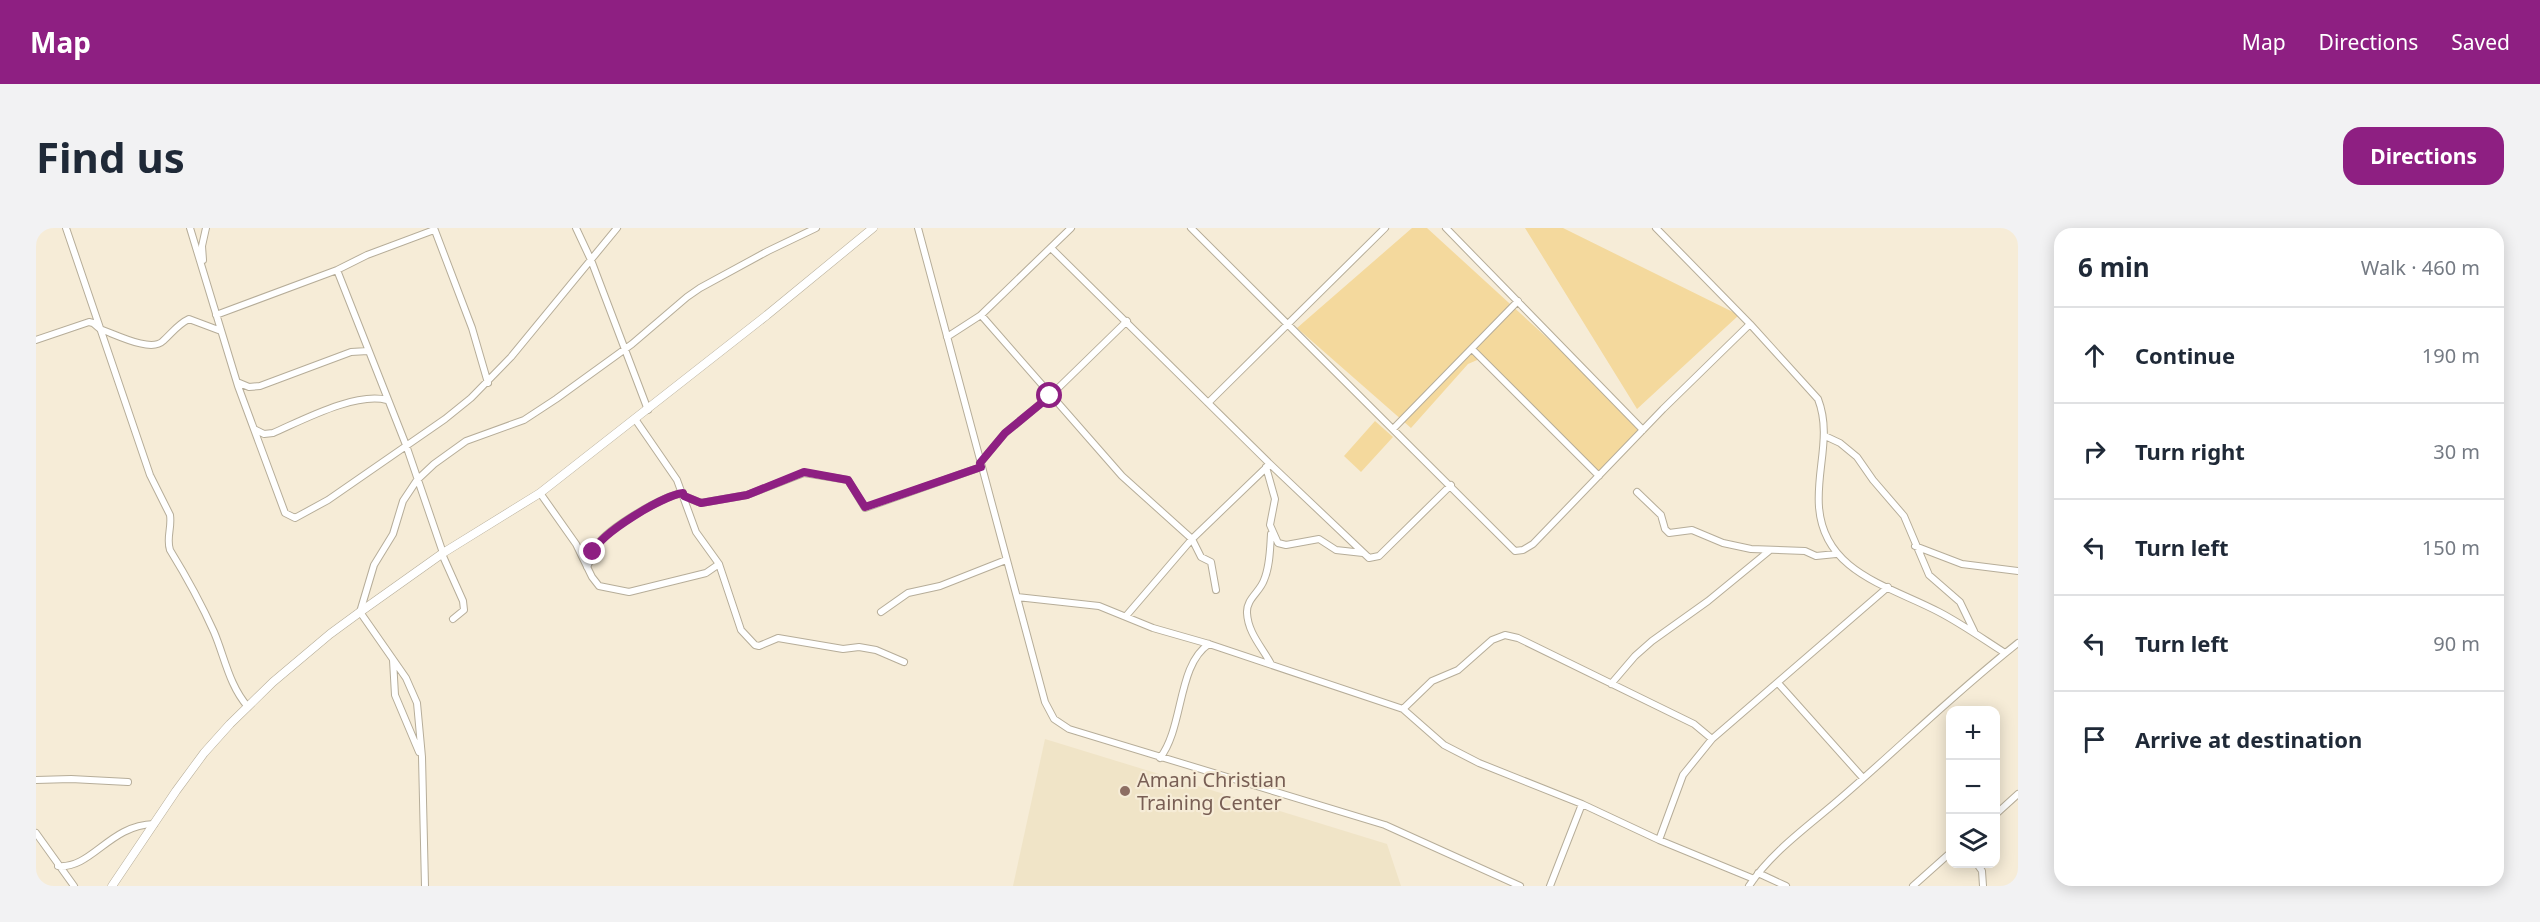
<!DOCTYPE html>
<html lang="en">
<head>
<meta charset="utf-8">
<style>
	:root { --surface:#fff; --page:#f2f2f3; --text:#1f2937; --muted:#747a83; --line:#e0e1e3; --accent:#8e1f82 }
	body { margin:0; font-family:"Noto Sans",sans-serif; background:var(--page); color:var(--text) }
	.controls { position:absolute; right:18px; bottom:18px; display:grid; overflow:hidden; border-radius:12px; box-shadow:0 3px 15px #0003 }
	.controls button { width:54px; height:54px; display:grid; place-items:center; padding:0; border:0; border-bottom:2px solid var(--line); background:var(--surface); color:var(--text); font:30px sans-serif }
	.stop { position:absolute; width:18px; height:18px; margin:-14px; border:4px solid #8e1f82; border-radius:50%; background:#fff }
	.stop.end { background:#8e1f82; border-color:#fff; box-shadow:0 2px 6px #0008 }
	.list { margin:0; padding:0; list-style:none }
	h2 { display:flex; justify-content:space-between; align-items:center; height:78px; margin:0; padding:0 24px; font-size:26px }
	h2 small { font-size:20px; font-weight:400; color:var(--muted) }
	.list li { display:grid; grid-template-columns:39px 1fr auto; gap:18px; align-items:center; box-sizing:border-box; height:96px; padding:0 24px; border-top:2px solid var(--line) }
	.list b { display:block; font-size:22px; white-space:nowrap }
	.list em { font-size:20px; font-style:normal; color:var(--muted) }
	.icon { flex:none; width:33px; height:33px; fill:none; stroke:currentColor; stroke-width:2; stroke-linecap:round; stroke-linejoin:round }
	.map { position:relative; flex:none; width:1982px; height:658px; overflow:hidden; border-radius:18px }
	header { display:flex; align-items:center; gap:36px; box-sizing:border-box; height:84px; padding:0 30px; background:var(--accent); color:#fff }
	header strong { font-size:28px }
	nav { display:flex; gap:33px; margin-inline-start:auto; font-size:21px }
	.intro { display:flex; align-items:center; justify-content:space-between; box-sizing:border-box; height:144px; padding:0 36px }
	h1 { margin:0; font-size:42px }
	.button { padding:15px 27px; border-radius:18px; background:var(--accent); color:#fff; font-size:21px; font-weight:700 }
	main { display:flex; gap:36px; padding:0 36px }
	aside { flex:1; background:var(--surface); border-radius:18px; box-shadow:0 3px 15px #0003 }
	.map>svg:first-child { display:block }
</style>
</head>
<body>
<header>
<strong>Map</strong>
<nav><a>Map</a><a>Directions</a><a>Saved</a></nav>
</header>
<div class="intro"><h1>Find us</h1><a class="button">Directions</a></div>
<main>
<div class="map">
<svg width="1982" height="658" viewBox="0 0 1982 658">
	<rect width="100%" height="100%" fill="#f6ecd7"/>
	<!-- built -->
	<path fill="#f0e4c7" d="M1009 511 1351 616 1365 658H977Z"/>
	<!-- green -->
	<path fill="#f4d99d" d="M1376 0H1391L1612 202 1567 248 1448 129 1432 136 1375 200 1261 100Z
		M1489 0H1527L1703 87 1601 181Z
		M1339 193 1357 209 1325 244 1308 228Z"/>
	<g fill="none" stroke-linecap="round" stroke-linejoin="round">
		<defs>
			<path id="minor" d="M30 0 114 247 134 287C136 300 130 310 134 322 150 348 165 375 178 404 189 430 193 457 212 479
				M154 0 202 158 249 285 259 290 292 272 409 191 435 170 475 129 581 0
				M398 0 436 100 452 155
				M540 0 555 32 612 182
				M882 0 1009 474 1018 491 1033 501 1349 597 1484 658
				M1155 0 1479 323 1487 322 1497 316 1627 181 1714 96
				M1410 0 1607 202
				M1620 0 1714 96 1782 171C1796 207 1780 242 1783 279 1788 345 1854 358 1903 384 1926 396 1947 411 1969 425
				M1016 21 1234 236 1333 330 1343 328 1415 257
				M167 32 166 18 170 0
				M301 42 370 217 407 325
				M180 87 301 42 331 27 398 2
				M945 87 1086 248 1156 311 1165 329 1175 334 1180 362
				M911 109 945 87 1035 0
				M0 112 53 94 57 95 64 101C79 106 115 125 127 113 136 105 142 96 153 91L185 103
				M1436 121 1563 248
				M201 154 213 159 224 158 315 124 332 123
				M1172 175 1349 0
				M599 191 641 252 660 304 683 336 705 402 719 417 723 418 742 410 807 421 823 419 840 422 868 434
				M218 201 228 206 237 205C267 192 319 164 351 172
				M1357 201 1482 73
				M1789 208 1804 215 1821 229 1837 252 1868 288 1893 347 1924 374 1938 403
				M944 235 969 205 1014 168 1091 93
				M1230 239 1239 271 1234 297 1242 315 1250 317 1283 311 1300 322 1327 325
				M1601 264 1625 287 1629 301 1633 305 1656 302 1687 315 1715 321 1769 323 1780 328 1800 326
				M504 265 540 316 556 349 563 358 593 364 670 345 683 336
				M648 268 665 275 711 267 768 245 812 252 829 280 945 239
				M1235 306C1234 321 1234 338 1228 352 1224 364 1210 371 1211 385 1212 405 1226 419 1235 436
				M1879 318 1926 336 1982 343
				M406 326 427 373 428 382 417 391
				M551 339C555 332 556 323 561 317 573 300 626 268 647 265
				M981 369 1063 378 1117 400 1173 416 1367 481 1408 517 1443 535 1546 576 1623 612 1718 651
				M845 384 872 365 904 358 970 332
				M1090 388 1156 311 1234 236
				M357 432 359 467 383 524
				M1742 455 1827 550
				M1575 456 1599 428 1616 413 1672 373 1733 323
				M1367 481 1396 453 1422 442 1456 412 1469 407 1482 410 1658 496 1676 511 1647 547 1623 612
				M1676 511 1852 359
				M1124 530C1148 499 1141 437 1173 416
				M0 552 35 551 92 554
				M1960 586 1982 566
				M0 605 38 658
				M1941 636 1946 643 1947 658
				M22 638C56 641 73 597 118 596
				M1722 645 1750 658
				M389 658 386 529 381 475 370 450 324 384 338 337 357 306 367 273 381 252 398 236 430 213 488 192 520 171 596 116 651 69 664 60 732 23 780 0
				M1514 658 1546 576
				M1713 658C1736 623 1774 597 1806 569 1865 518 1921 463 1982 415
				M1877 658 1914 625"/>
			<path id="tertiary" d="M76 658 140 563 168 525 194 496 237 454 294 406 324 384 407 325 504 265 731 87 837 0"/>
		</defs>
		<!-- minor casing -->
		<use href="#minor" stroke="#b6ad99" stroke-width="8"/>
		<!-- tertiary casing -->
		<use href="#tertiary" stroke="#b6ad99" stroke-width="9"/>
		<!-- minor -->
		<use href="#minor" stroke="#fff" stroke-width="6"/>
		<!-- tertiary -->
		<use href="#tertiary" stroke="#fff" stroke-width="8"/>
	</g>
	<g fill="none" stroke-linecap="round" stroke-linejoin="round">
		<!-- route -->
		<path stroke="#8e1f82" stroke-width="8" d="M557 324C565 305 626 268 647 265L648 268 665 275 711 267 768 244 812 252 829 279 945 239 944 235 969 205 1014 168"/>
	</g>
	<!-- markers -->
	<circle fill="#8d6e63" stroke="#f6ecd7" stroke-width="2" cx="1089" cy="563" r="6"/>
	<g text-anchor="middle" stroke-width="4.5" stroke-linejoin="round" paint-order="stroke">
		<!-- education labels -->
		<g font-size="20" fill="#785e54" stroke="#f6ecd7" text-anchor="start">
			<text x="1101" y="559">Amani Christian<tspan x="1101" dy="23">Training Center</tspan></text>
		</g>
	</g>
</svg>
<div class="controls">
<button>+</button>
<button>−</button>
<button><svg class="icon" aria-label="layers" viewBox="0 0 24 24"><path d="M12 4l9 5-9 5-9-5zM3 14l9 5 9-5"/></svg></button>
</div>
<div class="stop" style="left:1014px;top:168px"></div>
<div class="stop end" style="left:557px;top:324px"></div>
</div>
<aside>
<h2>6 min<small>Walk · 460 m</small></h2>
<ul class="list">
<li><svg class="icon" aria-label="ahead" viewBox="0 0 24 24"><path d="M12 20V5M6 11l6-6 6 6"/></svg><div><b>Continue</b></div><em>190 m</em></li>
<li><svg class="icon" aria-label="right" viewBox="0 0 24 24"><path d="M7 20v-9h11M14 6l5 5-5 5"/></svg><div><b>Turn right</b></div><em>30 m</em></li>
<li><svg class="icon" aria-label="left" viewBox="0 0 24 24"><path d="M17 20v-9H6M10 6l-5 5 5 5"/></svg><div><b>Turn left</b></div><em>150 m</em></li>
<li><svg class="icon" aria-label="left" viewBox="0 0 24 24"><path d="M17 20v-9H6M10 6l-5 5 5 5"/></svg><div><b>Turn left</b></div><em>90 m</em></li>
<li><svg class="icon" aria-label="arrive" viewBox="0 0 24 24"><path d="M6 21V4h12l-3 4 3 4H6"/></svg><div><b>Arrive at destination</b></div></li>
</ul>
</aside>
</main>
</body>
</html>
